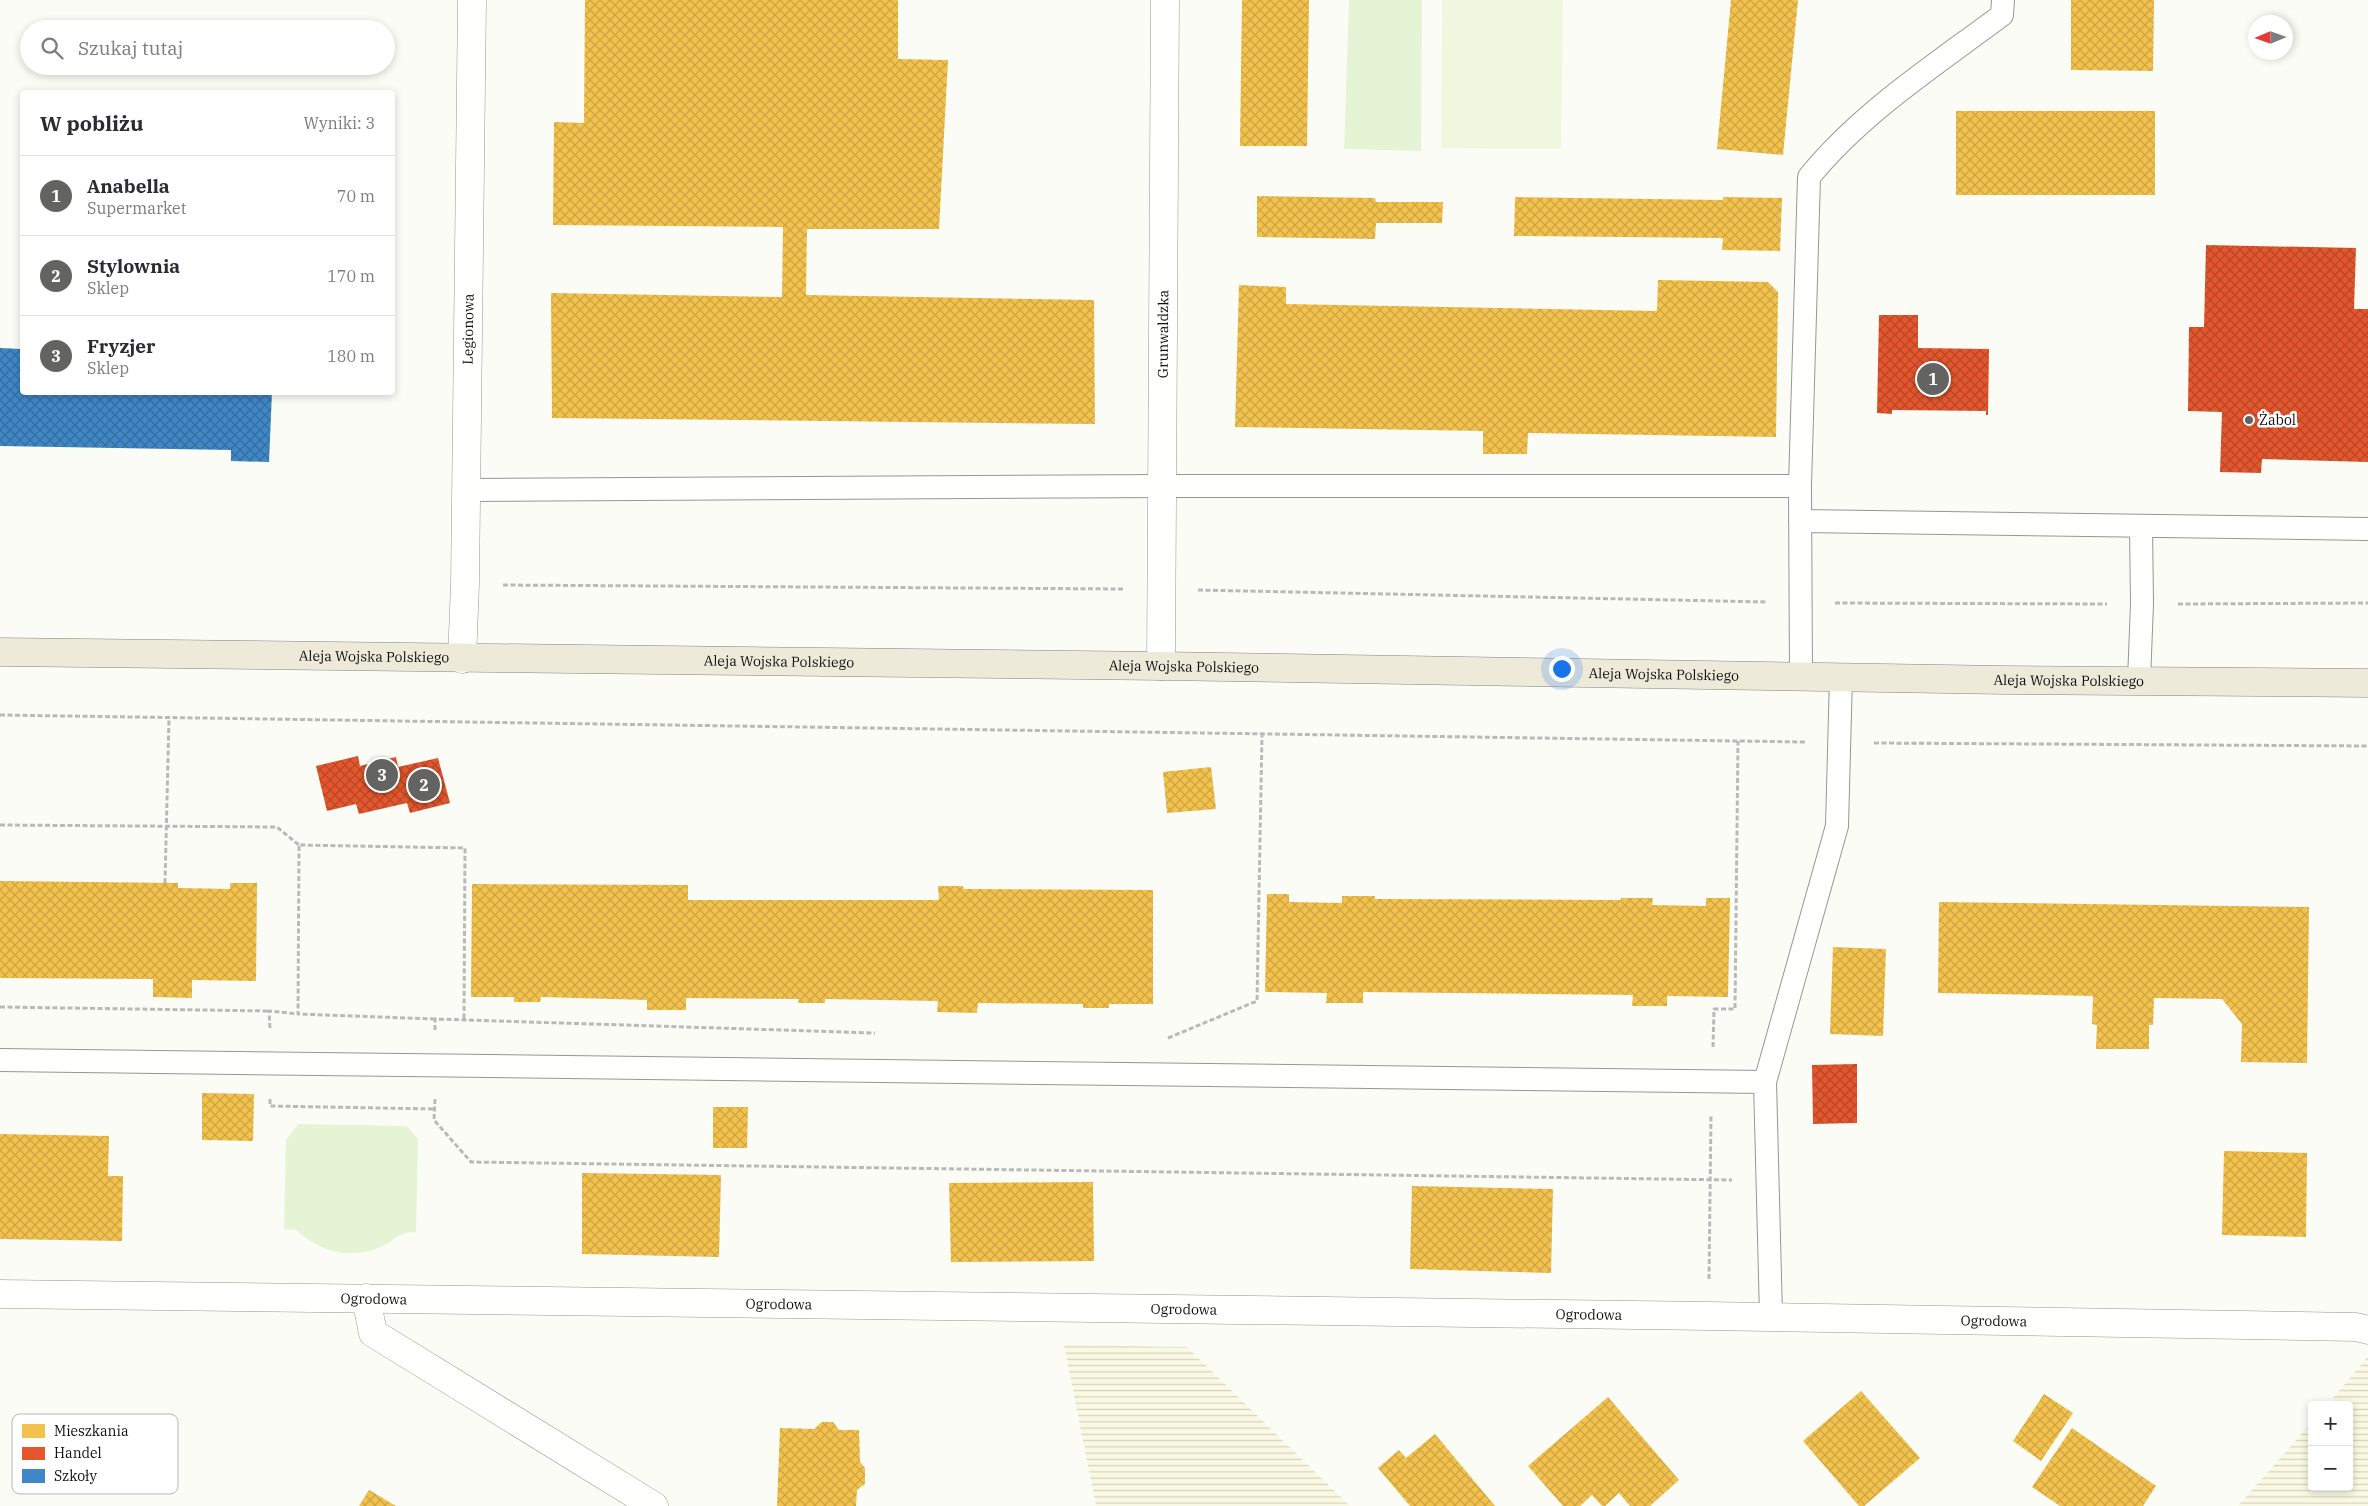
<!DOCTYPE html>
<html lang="pl">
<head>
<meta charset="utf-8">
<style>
	:root { --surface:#fff; --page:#f2f2f3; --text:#2b2b33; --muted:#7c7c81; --line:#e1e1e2; --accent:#636361 }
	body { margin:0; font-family:"IBM Plex Serif",serif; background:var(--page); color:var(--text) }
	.controls { position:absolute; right:15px; bottom:15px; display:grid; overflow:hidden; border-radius:5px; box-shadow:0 2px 8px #0003 }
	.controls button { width:45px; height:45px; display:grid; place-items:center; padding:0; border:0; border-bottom:1px solid var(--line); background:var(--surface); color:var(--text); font:25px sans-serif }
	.compass { position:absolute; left:2248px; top:15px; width:45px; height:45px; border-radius:50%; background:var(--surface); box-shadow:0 2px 8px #0003; rotate:268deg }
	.you { position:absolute; left:1561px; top:668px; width:18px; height:18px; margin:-12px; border:4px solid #fff; border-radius:50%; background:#1a73e8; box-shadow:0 0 0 8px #1a73e833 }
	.badge { display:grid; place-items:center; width:32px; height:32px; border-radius:50%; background:var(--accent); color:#fff; font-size:16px; font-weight:700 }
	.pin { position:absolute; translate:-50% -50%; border:2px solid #fff; box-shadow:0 1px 5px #0006 }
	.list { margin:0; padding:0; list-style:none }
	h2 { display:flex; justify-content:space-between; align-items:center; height:65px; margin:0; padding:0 20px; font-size:21px }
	h2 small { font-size:16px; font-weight:400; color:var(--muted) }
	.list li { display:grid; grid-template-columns:32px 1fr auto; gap:15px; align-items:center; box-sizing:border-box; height:80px; padding:0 20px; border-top:1px solid var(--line) }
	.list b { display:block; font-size:19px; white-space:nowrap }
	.list p { margin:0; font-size:16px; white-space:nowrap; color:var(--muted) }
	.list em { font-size:16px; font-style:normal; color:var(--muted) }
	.icon { flex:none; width:28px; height:28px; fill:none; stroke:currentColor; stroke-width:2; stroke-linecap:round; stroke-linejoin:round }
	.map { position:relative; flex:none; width:2368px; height:1506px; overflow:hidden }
	.search { position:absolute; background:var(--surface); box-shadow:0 2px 8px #0003; left:20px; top:20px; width:375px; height:55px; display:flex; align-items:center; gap:12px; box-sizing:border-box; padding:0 18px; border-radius:28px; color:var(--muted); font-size:19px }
	.panel { position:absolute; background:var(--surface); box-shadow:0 2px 8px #0003; left:20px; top:90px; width:375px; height:305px; border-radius:5px }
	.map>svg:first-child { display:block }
</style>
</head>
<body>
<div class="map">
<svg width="2368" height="1506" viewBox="0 0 2368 1506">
	<defs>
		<pattern id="farmland-rules" width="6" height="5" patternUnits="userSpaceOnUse" patternTransform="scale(1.25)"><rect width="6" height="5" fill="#faf9e2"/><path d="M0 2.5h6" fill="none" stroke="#d5d4c1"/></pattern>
		<pattern id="homes-cross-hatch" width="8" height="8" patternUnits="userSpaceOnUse" patternTransform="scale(1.25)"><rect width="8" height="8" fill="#f2c14e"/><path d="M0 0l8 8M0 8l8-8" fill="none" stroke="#cea543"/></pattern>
		<pattern id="shops-cross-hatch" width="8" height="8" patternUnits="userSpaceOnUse" patternTransform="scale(1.25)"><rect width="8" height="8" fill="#e4572e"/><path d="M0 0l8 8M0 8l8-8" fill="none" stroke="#b74726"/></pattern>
		<pattern id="schools-cross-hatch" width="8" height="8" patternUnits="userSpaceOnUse" patternTransform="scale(1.25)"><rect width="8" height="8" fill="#3f88c5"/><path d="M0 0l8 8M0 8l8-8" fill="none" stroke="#336e9f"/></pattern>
	</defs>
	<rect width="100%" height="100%" fill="#fcfcf7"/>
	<!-- farmland -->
	<path fill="url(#farmland-rules)" d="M1064 1345 1187 1347 1350 1506H1096Z
		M2368 1357V1506H2238L2312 1422V1487H2349V1405H2327Z"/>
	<!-- green -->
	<path fill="#e4f4d5" d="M1349 0H1422L1421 151 1344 149Z
		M298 1124 407 1126 418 1139 416 1232C396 1232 395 1242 378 1248 348 1260 319 1251 296 1230L284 1229 286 1140Z"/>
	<!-- pitch -->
	<path fill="#eff8df" d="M1442 0H1563L1561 149 1441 148Z"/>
	<!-- homes -->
	<path fill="url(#homes-cross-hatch)" d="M585 0H898V59L948 60 939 229H807L806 295 1094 300 1095 424 552 418 551 293 782 297 783 227 553 225 554 122 584 123Z
		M1242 0H1309L1307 146H1240Z
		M1731 0H1798L1783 155 1717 149Z
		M2071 0H2154L2153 71 2071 70Z
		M1956 111H2155V195H1956Z
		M1257 196 1375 198 1376 202H1443L1442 223H1376L1375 239 1257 237Z
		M1515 197 1723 200V197L1782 198 1780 251 1722 250 1723 238 1514 236Z
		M1658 280 1768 282 1778 292 1776 437 1528 433 1527 454H1483V431L1235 427 1239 285 1286 287V304L1657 311Z
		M1211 767 1216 809 1167 813 1163 772Z
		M0 881 178 883V888L230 889V883H257L256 981 192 980V998L153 997V979L0 978Z
		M472 884 688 885V900H939L938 886H963V889L1153 890V1004H1109V1008H1083V1004L978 1003 977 1013 937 1012 938 1001 825 999V1003H798L799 999 686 998V1010H647V1000L541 997 540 1002H514V997H471Z
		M1267 894H1289V902L1342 903V896H1375V899L1621 900V898H1653L1652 905 1706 906V898H1730L1728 997 1667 996V1006H1632L1633 995 1363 992V1003H1326L1327 993 1265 992Z
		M1939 902 2309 907 2307 1063 2241 1062 2242 1024 2222 999 2154 998 2153 1025H2149V1049H2096L2097 1025 2092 1024 2093 996 1938 993Z
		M1833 947 1886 949 1883 1036 1830 1034Z
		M202 1093 254 1094 253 1141 202 1140Z
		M713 1107H748L747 1148H713Z
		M0 1134 109 1136 108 1176H123L122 1241 0 1239Z
		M2224 1151 2307 1153 2306 1237 2222 1235Z
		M582 1173 721 1175 719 1257 582 1254Z
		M1093 1182 1094 1261 951 1262 949 1183Z
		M1412 1186 1553 1189 1551 1273 1410 1269Z
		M1861 1391 1920 1458 1864 1506H1859L1803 1441Z
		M2044 1394 2073 1413 2041 1461 2013 1441Z
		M1608 1397 1679 1480 1650 1506H1630L1619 1493 1605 1506H1602L1592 1495 1580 1506H1563L1528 1466Z
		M822 1422H833L839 1430H859L860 1462 865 1468V1484L857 1490 856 1506H777L780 1428 814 1429Z
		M2072 1428 2156 1486 2143 1506H2060L2032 1487Z
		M1435 1434 1495 1506H1410L1378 1468 1399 1450 1406 1458Z
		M369 1490 396 1506H359Z"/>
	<!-- shops -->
	<path fill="url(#shops-cross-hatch)" d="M2206 245 2356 248 2354 309H2368V462L2262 459 2261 473 2220 472 2222 412 2188 411 2189 327H2204Z
		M1879 315H1918V348L1989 349 1988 415H1986V411L1892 410V414L1877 413Z
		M358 756 360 766 396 757 398 767 438 758 450 803 410 813 407 803 359 814 356 804 327 811 316 766Z
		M1857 1064V1123L1813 1124 1812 1065Z"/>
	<!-- schools -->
	<path fill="url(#schools-cross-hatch)" d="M0 348 22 349V392H272L269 462 231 461V450L0 446Z"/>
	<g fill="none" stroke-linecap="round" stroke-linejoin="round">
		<defs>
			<path id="service" d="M465 490 1163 486H1800
				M1800 521 2368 529
				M1801 675 1800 486 1809 177C1862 112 1935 65 2002 15L2003 0
				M2139 680 2142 604 2141 526
				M0 1060 1765 1082
				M1771 1316 1765 1082 1837 826 1841 676"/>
			<g id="minor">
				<path id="s1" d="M462 659 465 584 472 0"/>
				<path id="s2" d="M1161 666 1165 0"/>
				<path id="s3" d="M0 1294 1709 1316 2356 1327 2368 1330"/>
				<path d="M366 1298 373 1333 654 1506"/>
			</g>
			<g id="primary">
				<path id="s4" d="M0 652 1161 666 2004 680 2368 683"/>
			</g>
		</defs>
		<!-- service casing -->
		<use href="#service" stroke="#969694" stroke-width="24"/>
		<!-- minor casing -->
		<use href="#minor" stroke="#969694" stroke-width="29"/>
		<!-- primary casing -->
		<use href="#primary" stroke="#848481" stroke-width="29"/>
		<!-- path -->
		<path stroke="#b9b9b8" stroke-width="3" stroke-dasharray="5 2.5" stroke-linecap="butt" d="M503 585 1124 589
			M1198 590 1767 602
			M1835 603 2107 604
			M2178 604 2368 603
			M0 715 1805 742
			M1874 743 2368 746
			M0 825 277 827 299 845
			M165 883 169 718
			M0 1007 269 1011
			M435 1019 298 1014 299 845 465 848 464 1019
			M270 1028 269 1011 298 1014
			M435 1030V1019L875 1033
			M1168 1038 1257 1001 1262 734
			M1713 1047 1714 1009H1735L1738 741
			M270 1099V1106L435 1109
			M435 1099 434 1120 471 1162 1732 1180
			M1709 1279 1711 1115"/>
		<!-- service -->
		<use href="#service" stroke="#fffffe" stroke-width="22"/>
		<!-- minor -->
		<use href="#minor" stroke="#fffffe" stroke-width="28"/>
		<!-- primary -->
		<use href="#primary" stroke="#eeeada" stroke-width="28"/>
	</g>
	<!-- markers -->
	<circle fill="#636361" stroke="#fff" stroke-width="2" cx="2249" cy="420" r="5"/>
	<g text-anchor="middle" stroke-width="5" stroke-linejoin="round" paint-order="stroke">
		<!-- street labels -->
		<g font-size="14" fill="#101010" stroke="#fff">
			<text dy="5" stroke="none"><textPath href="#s1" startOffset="330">Legionowa</textPath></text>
			<text dy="5" stroke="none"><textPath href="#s2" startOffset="332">Grunwaldzka</textPath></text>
			<text dy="5" stroke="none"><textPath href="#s4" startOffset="374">Aleja Wojska Polskiego</textPath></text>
			<text dy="5" stroke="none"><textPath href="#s4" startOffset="779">Aleja Wojska Polskiego</textPath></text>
			<text dy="5" stroke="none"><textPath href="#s4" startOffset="1184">Aleja Wojska Polskiego</textPath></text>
			<text dy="5" stroke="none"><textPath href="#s4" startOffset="1664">Aleja Wojska Polskiego</textPath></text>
			<text dy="5" stroke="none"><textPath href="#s4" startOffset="2069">Aleja Wojska Polskiego</textPath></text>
			<text dy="5" stroke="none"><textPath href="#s3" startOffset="374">Ogrodowa</textPath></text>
			<text dy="5" stroke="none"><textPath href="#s3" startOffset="779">Ogrodowa</textPath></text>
			<text dy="5" stroke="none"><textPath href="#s3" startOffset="1184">Ogrodowa</textPath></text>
			<text dy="5" stroke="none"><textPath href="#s3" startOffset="1589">Ogrodowa</textPath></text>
			<text dy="5" stroke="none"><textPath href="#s3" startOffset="1994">Ogrodowa</textPath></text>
		</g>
		<!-- poi labels -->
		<g font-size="14" fill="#101010" stroke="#fff" text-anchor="start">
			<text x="2259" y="425">Żabol</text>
		</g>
	</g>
	<!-- legend -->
	<rect x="12" y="1414" width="166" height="80" rx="8" fill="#fff" stroke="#b7b7b7" stroke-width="1"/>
	<rect x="22" y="1424" width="23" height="14" fill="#f2c14e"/>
	<rect x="22" y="1447" width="23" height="13" fill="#e4572e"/>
	<rect x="22" y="1469" width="23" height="14" fill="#3f88c5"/>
	<g font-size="14" fill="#101010">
		<text x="54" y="1436">Mieszkania</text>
		<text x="54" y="1458">Handel</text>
		<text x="54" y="1481">Szkoły</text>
	</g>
</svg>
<div class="controls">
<button>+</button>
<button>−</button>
</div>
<svg class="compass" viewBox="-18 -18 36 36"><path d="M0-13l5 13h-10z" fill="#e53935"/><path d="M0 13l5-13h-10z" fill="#7c7c81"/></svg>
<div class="you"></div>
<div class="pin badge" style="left:1933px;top:379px">1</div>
<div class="pin badge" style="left:424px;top:785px">2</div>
<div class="pin badge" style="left:382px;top:775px">3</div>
<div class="search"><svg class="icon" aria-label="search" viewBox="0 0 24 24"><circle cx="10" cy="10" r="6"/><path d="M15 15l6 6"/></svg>Szukaj tutaj</div>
<section class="panel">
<h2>W pobliżu<small>Wyniki: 3</small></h2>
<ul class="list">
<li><span class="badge">1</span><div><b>Anabella</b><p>Supermarket</p></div><em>70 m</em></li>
<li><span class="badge">2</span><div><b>Stylownia</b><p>Sklep</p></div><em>170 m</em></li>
<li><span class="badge">3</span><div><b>Fryzjer</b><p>Sklep</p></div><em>180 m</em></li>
</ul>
</section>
</div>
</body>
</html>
